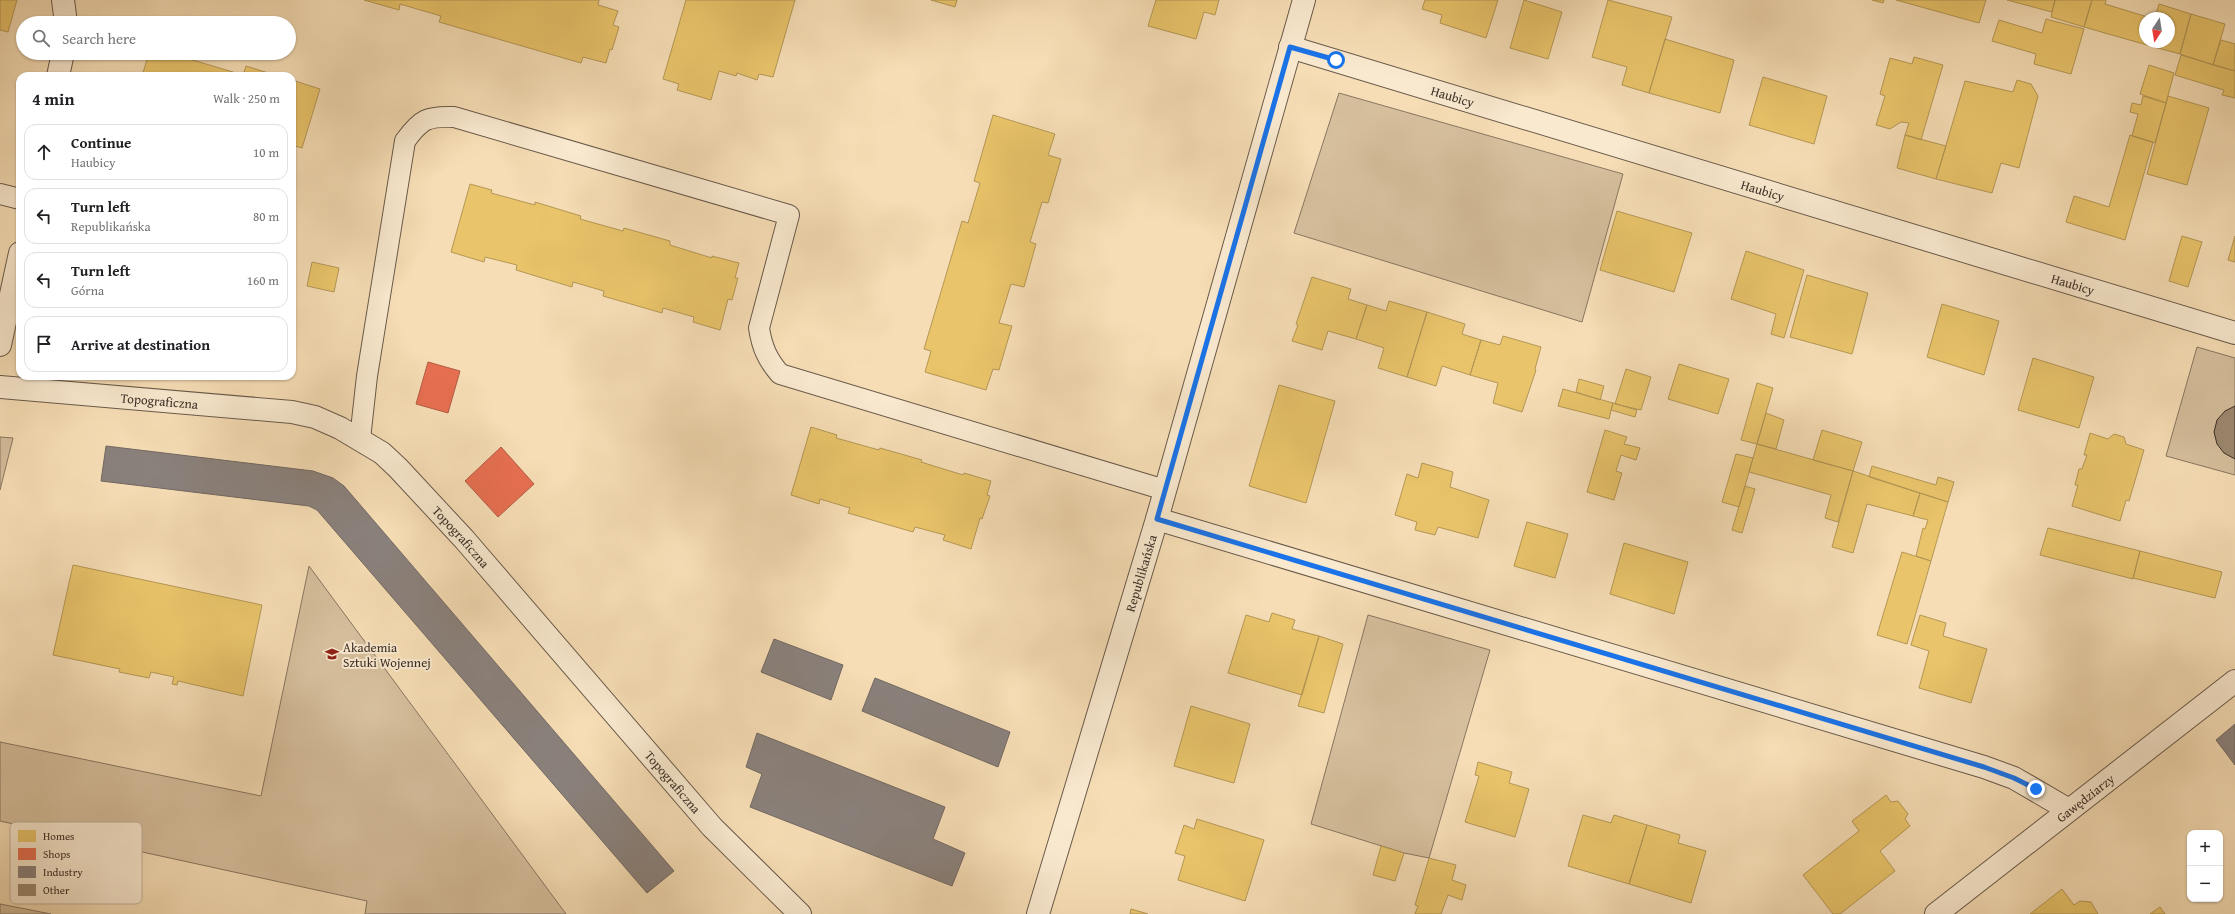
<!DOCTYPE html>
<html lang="en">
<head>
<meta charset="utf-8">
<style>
	:root { --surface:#fff; --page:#f6f6f6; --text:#202124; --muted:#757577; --line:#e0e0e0 }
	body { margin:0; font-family:"Gentium Book Plus",serif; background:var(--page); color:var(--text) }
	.controls { position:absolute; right:12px; bottom:12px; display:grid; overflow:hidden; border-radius:8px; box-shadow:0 1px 3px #0004 }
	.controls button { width:36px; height:36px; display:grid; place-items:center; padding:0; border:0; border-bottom:1px solid var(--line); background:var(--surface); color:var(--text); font:20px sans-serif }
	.compass { position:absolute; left:2139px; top:12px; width:36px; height:36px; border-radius:50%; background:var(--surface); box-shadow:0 1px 3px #0004; rotate:192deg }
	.stop { position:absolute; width:12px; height:12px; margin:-9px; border:3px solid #1a73e8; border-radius:50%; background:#fff }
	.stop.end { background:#1a73e8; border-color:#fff; box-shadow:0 1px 4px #0008 }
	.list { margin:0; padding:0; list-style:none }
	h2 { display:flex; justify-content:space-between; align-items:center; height:52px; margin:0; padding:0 16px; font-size:17px }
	h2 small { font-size:13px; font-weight:400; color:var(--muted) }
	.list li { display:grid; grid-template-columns:26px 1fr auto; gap:12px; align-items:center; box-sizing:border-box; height:56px; margin:0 8px 8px; padding:0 8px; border:1px solid var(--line); border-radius:12px }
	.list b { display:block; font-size:15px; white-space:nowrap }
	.list p { margin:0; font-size:13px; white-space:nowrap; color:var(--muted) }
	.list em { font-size:13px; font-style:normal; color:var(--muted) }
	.icon { flex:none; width:22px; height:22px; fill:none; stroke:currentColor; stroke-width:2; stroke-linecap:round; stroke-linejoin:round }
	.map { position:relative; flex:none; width:2235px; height:914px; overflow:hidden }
	.search { position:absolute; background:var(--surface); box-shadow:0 1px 3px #0004; left:16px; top:16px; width:280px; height:44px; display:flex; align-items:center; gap:10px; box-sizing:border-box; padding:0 14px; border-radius:22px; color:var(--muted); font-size:15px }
	.panel { position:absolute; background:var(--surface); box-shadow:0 1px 3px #0004; left:16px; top:72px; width:280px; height:308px; border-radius:12px }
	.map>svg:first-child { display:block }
</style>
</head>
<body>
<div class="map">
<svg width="2235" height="914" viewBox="0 0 2235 914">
	<rect width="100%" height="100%" fill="#f6ddb5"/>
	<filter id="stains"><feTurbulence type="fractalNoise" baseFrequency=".005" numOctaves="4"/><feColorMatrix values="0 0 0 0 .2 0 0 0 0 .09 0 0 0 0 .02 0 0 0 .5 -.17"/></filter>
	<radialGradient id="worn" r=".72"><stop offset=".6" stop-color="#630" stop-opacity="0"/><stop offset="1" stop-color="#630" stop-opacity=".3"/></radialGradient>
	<!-- green -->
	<path fill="#d6bf9d" stroke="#887662" d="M1339 93 1623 174 1582 322 1294 233Z
		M2197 347 2235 358V475L2166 456Z
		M0 437 13 438 0 490Z
		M309 566 566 914H365L367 901 0 821V742L261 796Z
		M1368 615 1490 650 1429 858 1404 853 1311 824Z
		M0 904 51 914H0Z"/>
	<!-- homes -->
	<path fill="#e9c46a" stroke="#b49756" d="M0 0H17L8 32 0 30Z
		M364 0H599L598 5 618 11 613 25 619 27 612 50 610 49 606 63 583 57 581 63 439 22 441 16 400 4 399 10Z
		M686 0H795L773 77 759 74 757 80 737 73 736 76 719 71 711 100 677 90 679 84 663 79Z
		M931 0H957L955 7Z
		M1156 0H1219L1215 15 1204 12 1196 39 1148 26Z
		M1425 0H1498L1486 38 1440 23 1442 15 1422 9Z
		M1524 0 1562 12 1548 59 1510 48Z
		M1608 0 1672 17 1649 93 1622 85 1627 67 1592 57Z
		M1872 0H1884L1883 3Z
		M1896 0H1986L1979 23Z
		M2007 0H2055L2052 12Z
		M2055 0H2092L2084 27 2051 17Z
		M2092 0H2106L2105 4 2151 18H2145V42H2148L2147 45 2084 27Z
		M2159 4 2191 14 2180 54 2147 45 2148 42H2169V18H2155Z
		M2191 14 2225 24 2213 65 2180 54Z
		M2046 19 2084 29 2071 74 2034 64 2036 54 1992 41 1999 20 2042 33Z
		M1665 39 1734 60 1720 113 1649 93Z
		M2221 40 2235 44V71L2213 65Z
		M149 53H169L243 75 246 66 278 76H142Z
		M2181 55 2235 71V98L2222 95 2224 90 2175 75Z
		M1914 57 1943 65 1921 140 1905 135 1909 123 1901 122 1890 129 1876 125 1885 96 1880 94 1890 58 1912 64Z
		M2149 65 2174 73 2166 103 2140 94Z
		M1763 77 1827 96 1814 144 1749 125Z
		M292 80 320 89 302 148 292 145Z
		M2017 80 2031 84 2038 96 2019 168 2001 163 1992 193 1936 179 1965 81 2013 92Z
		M2143 96 2166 103 2155 143 2132 136 2138 114 2130 112 2132 103 2141 105Z
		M2168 96 2209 108 2187 185 2147 174Z
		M993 115 1055 134 1048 155 1061 159 1048 203 1042 202 1030 242 1036 244 1024 287 1011 284 999 323 1012 326 999 370 993 369 986 390 925 372 931 351 924 349 962 221 968 223 980 183 974 181Z
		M1905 135 1946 146 1936 179 1897 168Z
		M2130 135 2153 142 2125 240 2066 222 2074 196 2109 207Z
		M470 184 492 190 491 193 535 205V202L581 216 580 219 623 231 624 228 670 241V245L712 258V256L739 263 735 278H738L732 300 728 299 720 330 693 322 694 317 663 308 662 313 603 296 604 291 573 282 572 287 516 270 517 265 485 257 484 262 451 252Z
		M1617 211 1692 233 1674 292 1600 270Z
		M2182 236 2202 242 2188 287 2169 281Z
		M2235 236V262L2228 260Z
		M1746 251 1804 270 1784 338 1771 334 1776 314 1731 299Z
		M312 262 339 268 334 292 307 286Z
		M1807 275 1868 293 1852 354 1790 337Z
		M1312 277 1351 289 1348 299 1367 305 1356 339 1328 331 1322 350 1292 341 1298 325 1296 324Z
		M1389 301 1427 312 1407 377 1378 368 1384 348 1356 339 1367 305 1386 311Z
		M1942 304 1999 321 1984 375 1927 357Z
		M1427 312 1465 324 1462 334 1481 340 1470 375 1442 366 1436 386 1407 377Z
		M1503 336 1541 347 1535 369 1536 370 1522 412 1493 403 1498 383 1470 375 1481 340 1500 345Z
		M2033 358 2094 377 2079 428 2018 410Z
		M1679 364 1729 379 1718 414 1668 399Z
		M1626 369 1651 377 1641 410 1615 404Z
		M1579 379 1604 386 1600 400 1576 392Z
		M1757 383 1773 388 1757 444 1741 440Z
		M1279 385 1335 401 1306 503 1249 486Z
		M1563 389 1613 403 1609 419 1558 406Z
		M1613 403 1637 410 1635 417 1611 410Z
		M1766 413 1784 420 1776 449 1757 444Z
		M811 427 837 435 836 438 879 450 880 448 922 460 921 462 963 475 964 473 991 481 987 495 990 496 982 519 980 518 971 549 943 540 945 535 915 527 913 532 848 513 850 508 820 499 819 504 791 495Z
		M1605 430 1627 437 1624 444 1640 448 1636 460 1621 455 1616 471 1622 473 1614 500 1587 492Z
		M1822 430 1862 442 1853 471 1813 460Z
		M2090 433 2108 439 2114 434 2124 437 2126 444 2144 450 2129 501 2126 500 2120 521 2072 506 2078 485H2075L2079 469H2082L2087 455H2084Z
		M1757 444 1853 471 1838 522 1825 518 1831 495 1749 472Z
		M1736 454 1753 458 1739 507 1722 502Z
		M1422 463 1453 472 1450 487 1489 500 1478 538 1438 527 1435 535 1415 530 1417 522 1395 515 1407 474 1418 478Z
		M1872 466 1936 485 1938 477 1954 482 1948 502 1869 477Z
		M1853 471 1920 493 1913 516 1867 504 1853 553 1832 547Z
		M1745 486 1755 489 1742 533 1732 530Z
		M1920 493 1948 502 1931 561 1916 556 1923 528 1925 529 1928 520 1913 516Z
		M1527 522 1568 534 1555 578 1514 566Z
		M2048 528 2140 551 2133 579 2040 555Z
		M1624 543 1688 562 1674 614 1610 594Z
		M2140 551 2222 572 2215 598 2133 578Z
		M1902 552 1931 561 1907 644 1877 635Z
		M73 565 262 605 243 696 178 681 177 685 172 684 174 677 151 672 149 678 119 672 120 669 53 655Z
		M1272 613 1295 620 1292 629 1319 636 1302 695 1228 673 1246 615 1269 622Z
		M1920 615 1946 623 1943 636 1987 649 1971 703 1919 688 1929 651 1911 645Z
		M1319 636 1343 644 1324 713 1298 706Z
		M1191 706 1250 724 1234 783 1174 766Z
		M1478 762 1512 772 1509 783 1529 789 1515 837 1465 822 1479 776 1475 775Z
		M1886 795 1891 802 1898 801 1908 814 1905 819 1910 826 1880 851 1895 871 1840 914H1833L1803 875 1859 831 1852 821Z
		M1583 815 1611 823 1614 815 1647 825 1629 884 1568 866Z
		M1197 819 1264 840 1245 901 1178 880 1185 856 1175 853 1184 825 1194 829Z
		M1647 825 1680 835 1678 843 1706 851 1691 903 1629 884Z
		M1381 846 1404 853 1395 881 1373 875Z
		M1429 858 1456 865 1452 880 1466 885 1462 900 1448 895 1441 914H1415L1418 906 1415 905Z
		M2062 889 2074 905 2080 901 2091 902 2098 914H2030Z
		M2160 907 2165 914H2150Z
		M1131 909 1148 914H1130Z"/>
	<!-- shops -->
	<path fill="#e76f51" stroke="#b35c44" d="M428 362 460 371 448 413 416 404Z
		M501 447 534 484 498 517 465 481Z"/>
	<!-- industry -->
	<path fill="#8a817c" stroke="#726862" d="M106 446 313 471 333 478 344 486 674 871 647 893 317 510 309 506 101 481Z
		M774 639 843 665 831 700 761 672Z
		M875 678 1010 732 998 767 862 711Z
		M2235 724V765L2216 740Z
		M757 733 945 807 933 839 965 853 952 886 750 807 762 774 746 767Z"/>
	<!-- building -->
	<path fill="#9c8971" stroke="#3a2e27" d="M2235 406V459L2224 453 2217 444 2214 432 2217 420 2225 411Z"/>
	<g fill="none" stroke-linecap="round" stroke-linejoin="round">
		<defs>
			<path id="lane" d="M0 194 20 199
				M360 439 367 376 405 141C421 119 427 116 454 117L789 215 759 328C762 347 767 359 780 374L1165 490"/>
			<g id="street">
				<path d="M63 0 66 23"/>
				<path id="s1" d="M1290 47 2235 333"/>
				<path d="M58 76 63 53"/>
				<path d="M0 345 20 253"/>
				<path id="s2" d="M0 387 292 412 315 417 340 428 382 453 398 468 464 539 712 827 800 914"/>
				<path d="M1157 519 1984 767 2014 778 2069 810"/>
				<path id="s3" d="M1038 914 1157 519 1304 0"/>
				<path id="s4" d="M1936 914 2235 681"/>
			</g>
		</defs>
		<!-- lane casing -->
		<use href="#lane" stroke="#695a4a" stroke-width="22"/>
		<!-- street casing -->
		<use href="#street" stroke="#695a4a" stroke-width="24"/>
		<!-- lane -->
		<use href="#lane" stroke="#f9e9cf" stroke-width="20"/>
		<!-- street -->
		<use href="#street" stroke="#f9e9cf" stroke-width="22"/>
	</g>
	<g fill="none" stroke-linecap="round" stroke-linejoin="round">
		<!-- route -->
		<path stroke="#1a73e8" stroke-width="5" d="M1336 60 1290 47 1157 519 1984 767 2014 778 2036 789"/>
	</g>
	<!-- icons -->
	<defs>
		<symbol id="university-bare" viewBox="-9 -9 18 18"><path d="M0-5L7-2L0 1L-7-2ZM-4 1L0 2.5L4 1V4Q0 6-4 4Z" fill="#8f2418" stroke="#f9e9cf" stroke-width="2.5" paint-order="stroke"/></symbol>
	</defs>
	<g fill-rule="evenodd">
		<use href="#university-bare" x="322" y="644" width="20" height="20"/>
	</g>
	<g text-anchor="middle" stroke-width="4" stroke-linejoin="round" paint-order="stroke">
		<!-- street labels -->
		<g font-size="13" fill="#3a2e27" stroke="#f9e9cf">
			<text dy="5" stroke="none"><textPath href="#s1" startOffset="170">Haubicy</textPath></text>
			<text dy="5" stroke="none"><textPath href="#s1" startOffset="494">Haubicy</textPath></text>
			<text dy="5" stroke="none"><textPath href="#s1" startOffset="818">Haubicy</textPath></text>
			<text dy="5" stroke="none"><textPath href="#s2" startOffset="160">Topograficzna</textPath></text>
			<text dy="5" stroke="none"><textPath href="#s2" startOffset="508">Topograficzna</textPath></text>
			<text dy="5" stroke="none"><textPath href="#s3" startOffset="356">Republikańska</textPath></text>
			<text dy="5" stroke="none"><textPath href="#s2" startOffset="832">Topograficzna</textPath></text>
			<text dy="5" stroke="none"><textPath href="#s4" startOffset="189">Gawędziarzy</textPath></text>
		</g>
		<!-- poi labels -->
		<g font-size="13" fill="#3a2e27" stroke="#f9e9cf" text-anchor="start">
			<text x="343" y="652">Akademia<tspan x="343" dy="15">Sztuki Wojennej</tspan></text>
		</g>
	</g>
	<!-- legend -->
	<rect x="10" y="822" width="132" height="82" rx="6" fill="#f9e9cf" stroke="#c0b19d" stroke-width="1"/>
	<rect x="18" y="830" width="18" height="12" fill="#e9c46a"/>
	<rect x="18" y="848" width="18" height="12" fill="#e76f51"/>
	<rect x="18" y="866" width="18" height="12" fill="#8a817c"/>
	<rect x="18" y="884" width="18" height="12" fill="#9c8971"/>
	<g font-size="11" fill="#3a2e27">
		<text x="43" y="840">Homes</text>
		<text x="43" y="858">Shops</text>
		<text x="43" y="876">Industry</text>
		<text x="43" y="894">Other</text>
	</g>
	<rect width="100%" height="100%" filter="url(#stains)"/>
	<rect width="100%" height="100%" fill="url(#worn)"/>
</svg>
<div class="controls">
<button>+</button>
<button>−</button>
</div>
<svg class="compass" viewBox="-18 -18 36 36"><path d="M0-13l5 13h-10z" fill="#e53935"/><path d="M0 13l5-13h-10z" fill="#757577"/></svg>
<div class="stop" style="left:1336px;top:60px"></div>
<div class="stop end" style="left:2036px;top:789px"></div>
<div class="search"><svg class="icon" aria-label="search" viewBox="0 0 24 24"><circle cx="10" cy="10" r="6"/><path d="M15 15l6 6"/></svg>Search here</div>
<section class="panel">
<h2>4 min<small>Walk · 250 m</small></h2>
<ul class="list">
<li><svg class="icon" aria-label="ahead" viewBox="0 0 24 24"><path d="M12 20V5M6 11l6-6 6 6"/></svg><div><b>Continue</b><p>Haubicy</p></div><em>10 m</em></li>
<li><svg class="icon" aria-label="left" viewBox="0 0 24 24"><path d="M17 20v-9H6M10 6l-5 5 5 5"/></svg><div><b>Turn left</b><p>Republikańska</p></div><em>80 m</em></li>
<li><svg class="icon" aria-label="left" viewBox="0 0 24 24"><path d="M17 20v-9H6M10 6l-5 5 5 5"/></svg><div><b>Turn left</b><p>Górna</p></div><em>160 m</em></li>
<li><svg class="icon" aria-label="arrive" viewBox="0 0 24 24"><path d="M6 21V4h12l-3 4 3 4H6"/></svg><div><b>Arrive at destination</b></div></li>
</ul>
</section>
</div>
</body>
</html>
